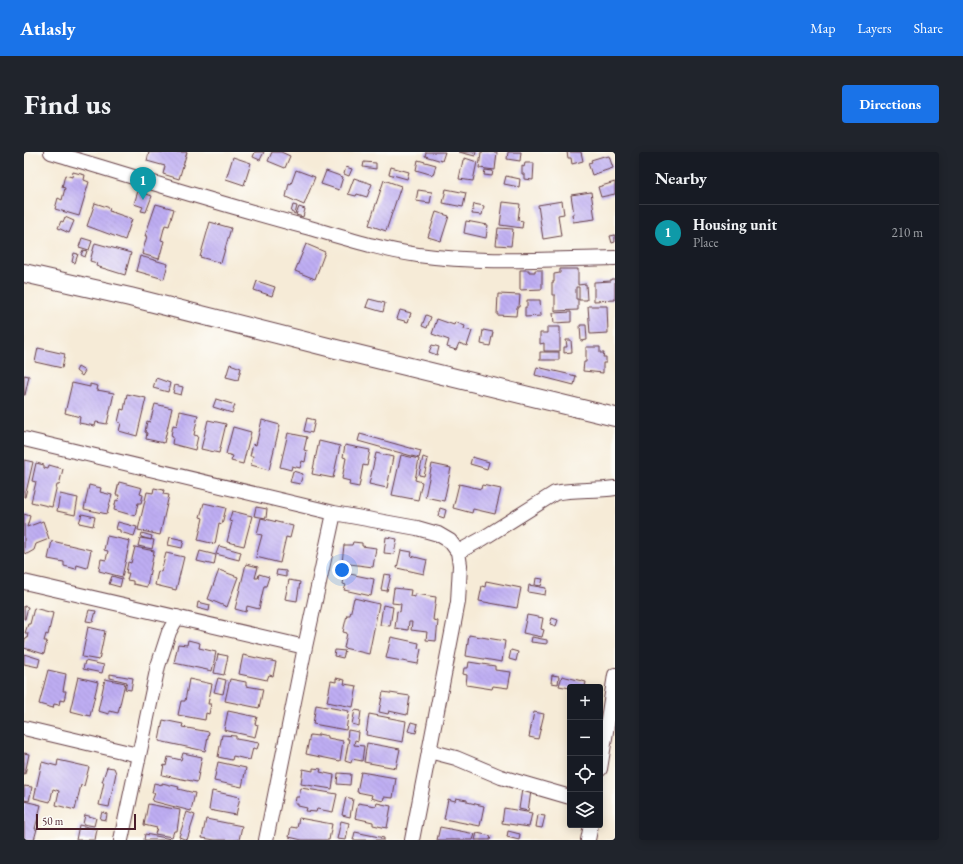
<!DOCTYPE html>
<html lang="en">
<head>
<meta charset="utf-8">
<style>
	:root { --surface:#171b24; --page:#20242c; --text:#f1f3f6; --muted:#9ea1a6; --line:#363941; --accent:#1a73e8 }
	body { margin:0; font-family:"EB Garamond",serif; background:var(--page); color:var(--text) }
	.controls { position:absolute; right:12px; bottom:12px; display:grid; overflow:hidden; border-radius:4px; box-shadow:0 2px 10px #0003 }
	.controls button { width:36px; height:36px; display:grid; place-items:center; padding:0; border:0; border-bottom:1px solid var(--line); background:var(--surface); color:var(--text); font:20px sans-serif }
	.scale { position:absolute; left:12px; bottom:10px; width:100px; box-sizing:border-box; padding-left:4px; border:2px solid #4a1f2b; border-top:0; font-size:11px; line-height:14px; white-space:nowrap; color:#4a1f2b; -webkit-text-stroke:3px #fdfcf7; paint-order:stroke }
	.you { position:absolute; left:318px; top:418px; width:14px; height:14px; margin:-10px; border:3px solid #fff; border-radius:50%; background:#1a73e8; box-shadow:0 0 0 6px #1a73e833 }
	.badge { display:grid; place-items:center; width:26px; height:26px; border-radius:50%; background:var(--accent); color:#fff; font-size:13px; font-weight:700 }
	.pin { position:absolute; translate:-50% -33px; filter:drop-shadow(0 1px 2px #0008) }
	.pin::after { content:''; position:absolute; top:21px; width:14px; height:12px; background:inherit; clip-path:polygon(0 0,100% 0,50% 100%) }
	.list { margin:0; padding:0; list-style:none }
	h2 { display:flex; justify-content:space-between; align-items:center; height:52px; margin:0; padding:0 16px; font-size:17px }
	h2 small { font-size:13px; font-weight:400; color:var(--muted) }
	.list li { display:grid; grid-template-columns:26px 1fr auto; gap:12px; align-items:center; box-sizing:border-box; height:56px; padding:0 16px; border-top:1px solid var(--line) }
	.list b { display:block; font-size:15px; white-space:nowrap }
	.list p { margin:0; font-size:13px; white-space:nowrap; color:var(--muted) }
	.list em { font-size:13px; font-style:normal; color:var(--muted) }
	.icon { flex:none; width:22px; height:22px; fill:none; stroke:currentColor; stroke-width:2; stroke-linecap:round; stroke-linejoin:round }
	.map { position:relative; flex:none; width:591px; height:688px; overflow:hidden; border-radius:4px }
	header { display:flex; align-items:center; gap:24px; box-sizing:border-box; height:56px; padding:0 20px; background:var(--accent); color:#fff }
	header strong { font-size:19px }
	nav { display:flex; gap:22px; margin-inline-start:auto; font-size:14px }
	.intro { display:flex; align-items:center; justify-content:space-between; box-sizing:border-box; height:96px; padding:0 24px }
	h1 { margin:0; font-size:28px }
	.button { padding:10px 18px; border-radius:4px; background:var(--accent); color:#fff; font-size:14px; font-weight:700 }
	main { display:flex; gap:24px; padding:0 24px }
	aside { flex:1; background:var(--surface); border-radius:4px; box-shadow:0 2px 10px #0003 }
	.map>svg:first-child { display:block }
</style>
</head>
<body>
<header>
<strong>Atlasly</strong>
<nav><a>Map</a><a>Layers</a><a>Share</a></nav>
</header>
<div class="intro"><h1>Find us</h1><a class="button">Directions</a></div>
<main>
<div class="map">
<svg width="591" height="688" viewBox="0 0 591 688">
	<defs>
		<pattern id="building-back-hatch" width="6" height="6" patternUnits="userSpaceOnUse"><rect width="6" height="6" fill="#beadf3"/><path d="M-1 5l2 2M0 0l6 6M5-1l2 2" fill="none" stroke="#a594d0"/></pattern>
	</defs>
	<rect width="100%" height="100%" fill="#fdfcf7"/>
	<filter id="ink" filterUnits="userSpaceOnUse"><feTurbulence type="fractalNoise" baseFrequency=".025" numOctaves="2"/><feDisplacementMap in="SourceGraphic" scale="8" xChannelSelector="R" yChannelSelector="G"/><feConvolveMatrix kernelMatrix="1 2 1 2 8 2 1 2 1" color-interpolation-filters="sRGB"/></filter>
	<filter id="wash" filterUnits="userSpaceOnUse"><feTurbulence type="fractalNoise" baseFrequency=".012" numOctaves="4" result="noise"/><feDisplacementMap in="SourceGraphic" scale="16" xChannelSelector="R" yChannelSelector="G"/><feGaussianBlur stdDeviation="0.9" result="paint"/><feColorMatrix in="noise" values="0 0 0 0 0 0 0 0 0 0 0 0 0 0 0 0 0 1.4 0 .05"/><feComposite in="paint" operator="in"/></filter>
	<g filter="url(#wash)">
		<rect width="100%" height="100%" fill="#f6ebd7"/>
		<g id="blocks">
			<!-- building -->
			<path fill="url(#building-back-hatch)" d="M125 0H163L155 27 139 22 141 14 123 9Z
				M231 0H240L236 8 229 5Z
				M248 0H257L266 4 261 16 244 9Z
				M402 0H421L418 9 401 4Z
				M435 0H452L451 4Z
				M457 0H473L471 18 455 16Z
				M484 0H497L496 9 483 7Z
				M543 0H557L559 9 548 12 547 6H544Z
				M580 4 581 5 585 4 589 16 568 23 564 11 568 10 567 8Z
				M209 5 227 11 220 33 202 27Z
				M441 6 453 10 449 29 435 27 439 8H441Z
				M394 8 412 13 409 23 392 18Z
				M340 10 352 11V17L339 15Z
				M501 11H510L509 28 500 27V22H498V14L500 15Z
				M322 15 328 17 325 24 320 22Z
				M367 15 385 20 383 27 365 22Z
				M272 18 291 25 280 53 262 45 265 31 267 32Z
				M461 18 469 19 468 24 460 23Z
				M302 19 319 25 315 38 297 32Z
				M49 20 61 23 60 28 65 30 55 64 31 57 34 46 38 48 41 36 38 35 41 23 48 25Z
				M482 24 496 27 495 35 480 32Z
				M330 26 348 32 343 45 333 42 332 44 324 42Z
				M360 28 377 34 362 79 345 73Z
				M591 30V42L577 45 574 35Z
				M422 37 442 41 439 55 419 51Z
				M394 38 408 40 406 51 392 49Z
				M114 39 128 44 122 60 117 59 119 55 110 52Z
				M567 40 571 67 549 70 548 62H550L547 43Z
				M538 49 540 62 534 63 537 84 519 87 514 53Z
				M479 50 496 52 494 68 499 69 498 76 476 73Z
				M71 51 86 56 85 59 108 67 101 88 63 74Z
				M132 52 150 57 145 74 141 73 137 88 140 89 135 107 118 102 123 84H121Z
				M450 52 460 54 458 63 448 62Z
				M269 53 273 54 271 62 267 60Z
				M275 55 281 57 279 65 272 63Z
				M412 60 425 64 417 89 404 85Z
				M41 65 50 69 45 81 34 76 37 69 39 70Z
				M442 69 464 73 462 86 440 81Z
				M186 70 207 76 197 111 176 105Z
				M474 76 489 77 487 94 472 93Z
				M591 83V90L588 91 586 84Z
				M58 86 68 89 65 98 55 95Z
				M71 91 107 101 101 123 72 114 73 111 66 109Z
				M282 92 301 100 291 127 271 119Z
				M59 98 63 99 61 105 57 103Z
				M50 101 54 102 51 111 48 110Z
				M116 104 144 112 140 127 112 119Z
				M536 117H554V133L562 132 563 148H555V135H552V147H554V158L531 159V143H528V130H530V122L536 121Z
				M496 118H505V120H511V118H518V137L496 138Z
				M587 127H591V148L570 149V130L587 129Z
				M233 129 251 135 248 144 230 138Z
				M474 142 496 143 495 155H493L492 164 473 163Z
				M345 147 361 151 359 160 342 155Z
				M503 148H516L517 164 501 165V155H503Z
				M564 154H583L584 181 566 182Z
				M376 158 387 161 384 170 373 167Z
				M547 160V170L530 171 529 161Z
				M402 163 407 165 403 176 398 174Z
				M413 167 430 173 431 170 441 174 440 177 448 179 443 194 435 191 432 198 423 195 425 188 408 182Z
				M556 173H562L563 188 557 189Z
				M523 175H536V199H520V191L516 192V181H523Z
				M459 178 469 180 466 194 457 192Z
				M542 188H547L548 200 540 201V195H543Z
				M408 193 415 195 413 203 405 200Z
				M562 195H576V201H580L579 205H582V211H579V221L559 219 560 210H562Z
				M14 196 41 202 38 216 11 210Z
				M516 200H535V208H516Z
				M206 212 217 216 214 228 202 225Z
				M54 215 61 219 58 224 52 219Z
				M513 215 552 224 550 233 511 223Z
				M0 223 5 224 1 243H0Z
				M132 226 146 231 144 240 129 236Z
				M48 231 66 235V232L74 234 73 238 90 241 83 272 72 270 71 274 55 271 56 265 41 261Z
				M151 233 159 235 157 243 149 241Z
				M103 242 122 246 113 284 95 279 97 271 94 270 97 257 100 258Z
				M192 247 211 253 208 261 189 255Z
				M131 252 148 256 140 291 122 287 123 281 121 280 123 269 126 270Z
				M156 259 174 263 170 283 174 284 171 298 148 292 149 285 147 284 149 273 153 274Z
				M283 266 291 268 288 281 280 279Z
				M184 268 202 272 195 301 177 297Z
				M238 268 256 273 245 318 227 313 229 304H226L229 292 232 293Z
				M209 275 227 280 219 312 207 309 209 304 202 302Z
				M264 281 283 285 280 298 283 299 281 310 278 309 276 316 268 314 267 318 256 315Z
				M336 282 397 299 395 306 334 289Z
				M295 289 316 294 309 326 288 322Z
				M321 293 346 298 343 314 339 313 335 335 325 333 326 329 318 327 322 306 319 305Z
				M352 301 369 305 363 336 345 332Z
				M377 303 395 307 391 328 398 330 394 348 368 343Z
				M399 305 404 307 400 324 395 323Z
				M448 305 465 310 463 317 446 312Z
				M0 308 9 310 1 345H0Z
				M12 311 20 313V316L24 317 25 313 39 317 35 333H33L28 355 7 350 12 330 8 329Z
				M408 312 427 316 420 349 401 345Z
				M269 319 279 322 276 332 266 330Z
				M95 330 118 336 116 342 119 343 117 351H114L111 364 90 358 92 348 94 349 95 343H92Z
				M435 332 457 337 458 333 477 337 471 362 449 357 448 361 429 356Z
				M65 333 77 336 76 340 88 343 83 362 60 357Z
				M130 336 140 338 139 342 145 343 136 383 114 378 123 340 129 341Z
				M36 342 54 346 51 363 33 359Z
				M180 351 202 356 198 372 195 371 191 392 174 388 179 366 176 365Z
				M232 355 243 357 242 366 230 364Z
				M416 356 422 358 420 366 414 364Z
				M208 359 228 364 220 394 203 390 208 370 205 369Z
				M0 362 6 364 3 375 19 369 25 387 12 392 10 398 3 402 0 401Z
				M58 362 71 365 69 374 55 371Z
				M237 366 269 374 266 386 262 385 256 411 232 405 238 383 233 382Z
				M94 370 113 375 110 384 96 380V378L92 377Z
				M118 381 128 384 127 388 117 385Z
				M83 384 106 389 98 425 75 419 77 407 82 408 84 399 80 398Z
				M146 385 160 388 158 396 144 393Z
				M362 385 373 387 370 402 360 401Z
				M116 386 130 388 128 397 114 394Z
				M28 389 67 398 63 416 53 413 52 417 40 414V410L24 407Z
				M329 390 338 391V394L352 396 349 415 318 411 320 393H328Z
				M195 394 217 400 215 408 192 402Z
				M111 395 130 399 123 435 109 432V429L103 428 105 421H102L104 410 107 411Z
				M377 398 388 400 387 404 403 408 400 422 373 416Z
				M176 399 192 403 190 413 173 409Z
				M142 401 160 405 152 438 131 433 134 419 137 420Z
				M222 412 234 415 231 426H234L235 422 245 425 242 434H240L235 457 223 454 222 460 211 457Z
				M195 418 214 425 203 455 184 447Z
				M253 418 262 419V425L252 423Z
				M321 421 350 427 347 444 320 438 322 433 319 432Z
				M360 422 367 423 363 439 357 438Z
				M88 424 98 427 96 435 85 432Z
				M512 426 519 427 517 434 511 433Z
				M265 428 276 430 273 449 261 447Z
				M462 429 497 436 493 456 455 449 458 434 461 435Z
				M505 433 522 436 521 443 504 440Z
				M370 436 387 438 386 444 391 445V442L412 445 409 468 414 469 412 489 402 488 403 480 387 478 388 470H385L384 478 371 476 373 459 376 460 377 452 368 451Z
				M330 446 355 452 345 502 320 496 323 481 319 480 323 463H326Z
				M174 450 186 453 185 459 173 456Z
				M359 453 369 455 366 474 356 473Z
				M0 454 4 455 1 467H0Z
				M10 456 29 461 24 483 22 482 20 489H23L20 502 0 496 1 486 3 487 4 481H1L4 472H6Z
				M65 458 72 459 69 470 62 469Z
				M503 463 519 466 517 477 520 478 518 485 499 481Z
				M528 466 534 468 532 474 526 472Z
				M64 475 81 479 75 508 58 505Z
				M445 483 481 489 478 510 442 504Z
				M367 485 395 491 394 496 397 497 394 512 362 506Z
				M508 485 523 488V492L507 490Z
				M164 488 176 491 175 496 192 500 188 519 150 511 154 492 163 493Z
				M311 498 321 499 319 506 310 504Z
				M487 498 494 500 492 509 485 507Z
				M0 502 16 507 14 515 0 512Z
				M194 502 204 504 200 523 190 521Z
				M219 503 252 510 249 524 245 523 243 528 215 522Z
				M61 509 80 513 78 521 59 517Z
				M445 510 471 514V518L487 520 484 536 469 534 468 537 442 533 443 523 439 522 440 516H444Z
				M24 518 42 522 39 539H42L40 549 36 548 35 553 30 552 29 556 15 552Z
				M86 522 109 526 107 538 101 537 103 530 86 526Z
				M528 523 535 524 534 532 527 531Z
				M538 524 562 530 561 535 546 536 535 534Z
				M54 525 74 530 66 564 46 559Z
				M194 526 202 528 199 542 190 540Z
				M312 526 321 528 320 532 333 534 329 555 303 550 307 529 312 530Z
				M81 527 101 531 94 561 85 559V562L74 559Z
				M165 527 188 532 184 552H187L185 562 182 561 181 568 154 563 157 549H161Z
				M206 527 222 530V534L239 537 235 556 201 549Z
				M359 540 386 544 383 563 365 559 364 562 355 560Z
				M292 553 325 559 322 578 289 572Z
				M331 558 337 559 335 574 328 572Z
				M204 559 233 565 231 572 234 573 231 585 200 578Z
				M510 560 520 562 514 587 505 585Z
				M345 562 382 569 379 590 342 583Z
				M139 568 159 572 158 575 185 580 181 599 135 589Z
				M387 570 394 572 392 581 384 579Z
				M324 578 335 580 334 589 331 588 330 593 340 594 338 609 328 607 327 611 321 609 325 587H323Z
				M294 582 304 584V586L319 589 316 609 282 602 286 583 294 584Z
				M198 583 212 584V587L235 591 233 597 229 596 226 608 209 604 208 608 194 605Z
				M343 591 376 597 372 616 340 610Z
				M0 601 5 602 1 622H0Z
				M159 601 178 605 173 630 138 623 140 613 142 614 144 605 157 608Z
				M34 608 65 615 60 634 57 633 51 658 32 653 35 639 29 637 26 650 10 646 18 610 33 614Z
				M194 610 222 616 218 635 190 629Z
				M83 615 90 616 92 621 85 655 75 653 80 630H78Z
				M289 616 297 617 296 620 310 623 308 637 277 632 279 617 289 619Z
				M337 620 372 626 369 646 360 645 359 649 347 646 348 643 333 640Z
				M314 621 327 622 326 633 313 632Z
				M130 631 138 633V631L155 635 154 637 171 641 167 659 128 649 131 641H128Z
				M0 634 8 635 5 649 0 648Z
				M277 636 313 642 309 660 293 657 292 660 282 659 283 656 274 654V652H271L272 645H275Z
				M498 637 507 639 504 659 495 657Z
				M188 639 216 645 212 663 185 658Z
				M322 645 329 647 326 665 318 663Z
				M432 646 443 648V650L460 654 456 674 420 667 424 647 431 649Z
				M0 649 17 653 11 677H13L10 688H0Z
				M334 651 352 654 353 651 367 654 363 676 349 673V670L331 666Z
				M124 652 156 658 153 679H150L148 685 131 682 133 676 120 673Z
				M480 656 508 661 505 675 478 671Z
				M78 660 83 662 82 668 76 667Z
				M163 660 171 663 163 688 155 685Z
				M61 663 72 666 70 674 59 672Z
				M514 663 521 664 518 676 512 675Z
				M275 666 308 672 305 688H278L265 685 267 675 273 676Z
				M182 667 218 674 215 688H191L178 686Z
				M317 669 325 671 322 688 313 687Z
				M55 673 73 677 71 688H52Z
				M416 675 451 682 449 688H413Z
				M484 679 496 682 495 688 483 685Z
				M331 680 360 686V688H329Z
				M453 681 467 684 466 688H451Z
				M121 682 147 687V688H120Z"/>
		</g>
	</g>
	<g filter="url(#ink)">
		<use href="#blocks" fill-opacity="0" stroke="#643e45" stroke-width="1"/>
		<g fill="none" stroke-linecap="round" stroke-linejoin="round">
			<defs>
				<path id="minor" d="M27 0C113 26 199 53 286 76 321 86 358 98 394 103 459 112 526 107 591 106
					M0 287 310 361 393 376 414 382 426 389 434 400 436 413 434 450 388 688
					M434 400 458 387 531 341C550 337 571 339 591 336
					M0 430 281 495
					M0 576 114 603
					M405 599 432 606 477 625 546 645
					M576 617 591 523
					M97 688 134 514 145 480 153 465
					M242 688 281 495 310 361
					M564 688 567 673"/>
				<path id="tertiary" d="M0 121 106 145 312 197 591 265"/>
			</defs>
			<!-- minor casing -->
			<use href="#minor" stroke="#643e45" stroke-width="16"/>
			<!-- tertiary casing -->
			<use href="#tertiary" stroke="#643e45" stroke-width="20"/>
			<!-- minor -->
			<use href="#minor" stroke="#fff" stroke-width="14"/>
			<!-- tertiary -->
			<use href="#tertiary" stroke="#fff" stroke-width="18"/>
		</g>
	</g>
</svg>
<div class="controls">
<button>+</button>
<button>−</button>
<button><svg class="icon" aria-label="locate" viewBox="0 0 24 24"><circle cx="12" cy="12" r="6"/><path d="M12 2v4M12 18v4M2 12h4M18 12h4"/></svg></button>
<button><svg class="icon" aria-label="layers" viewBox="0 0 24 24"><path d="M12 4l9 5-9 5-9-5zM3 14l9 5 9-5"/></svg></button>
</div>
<div class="scale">50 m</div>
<div class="you"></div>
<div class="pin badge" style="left:119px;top:48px;background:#0f9aa8">1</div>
</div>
<aside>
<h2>Nearby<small></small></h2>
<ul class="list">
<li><span class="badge" style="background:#0f9aa8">1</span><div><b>Housing unit</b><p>Place</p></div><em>210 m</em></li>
</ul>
</aside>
</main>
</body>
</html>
